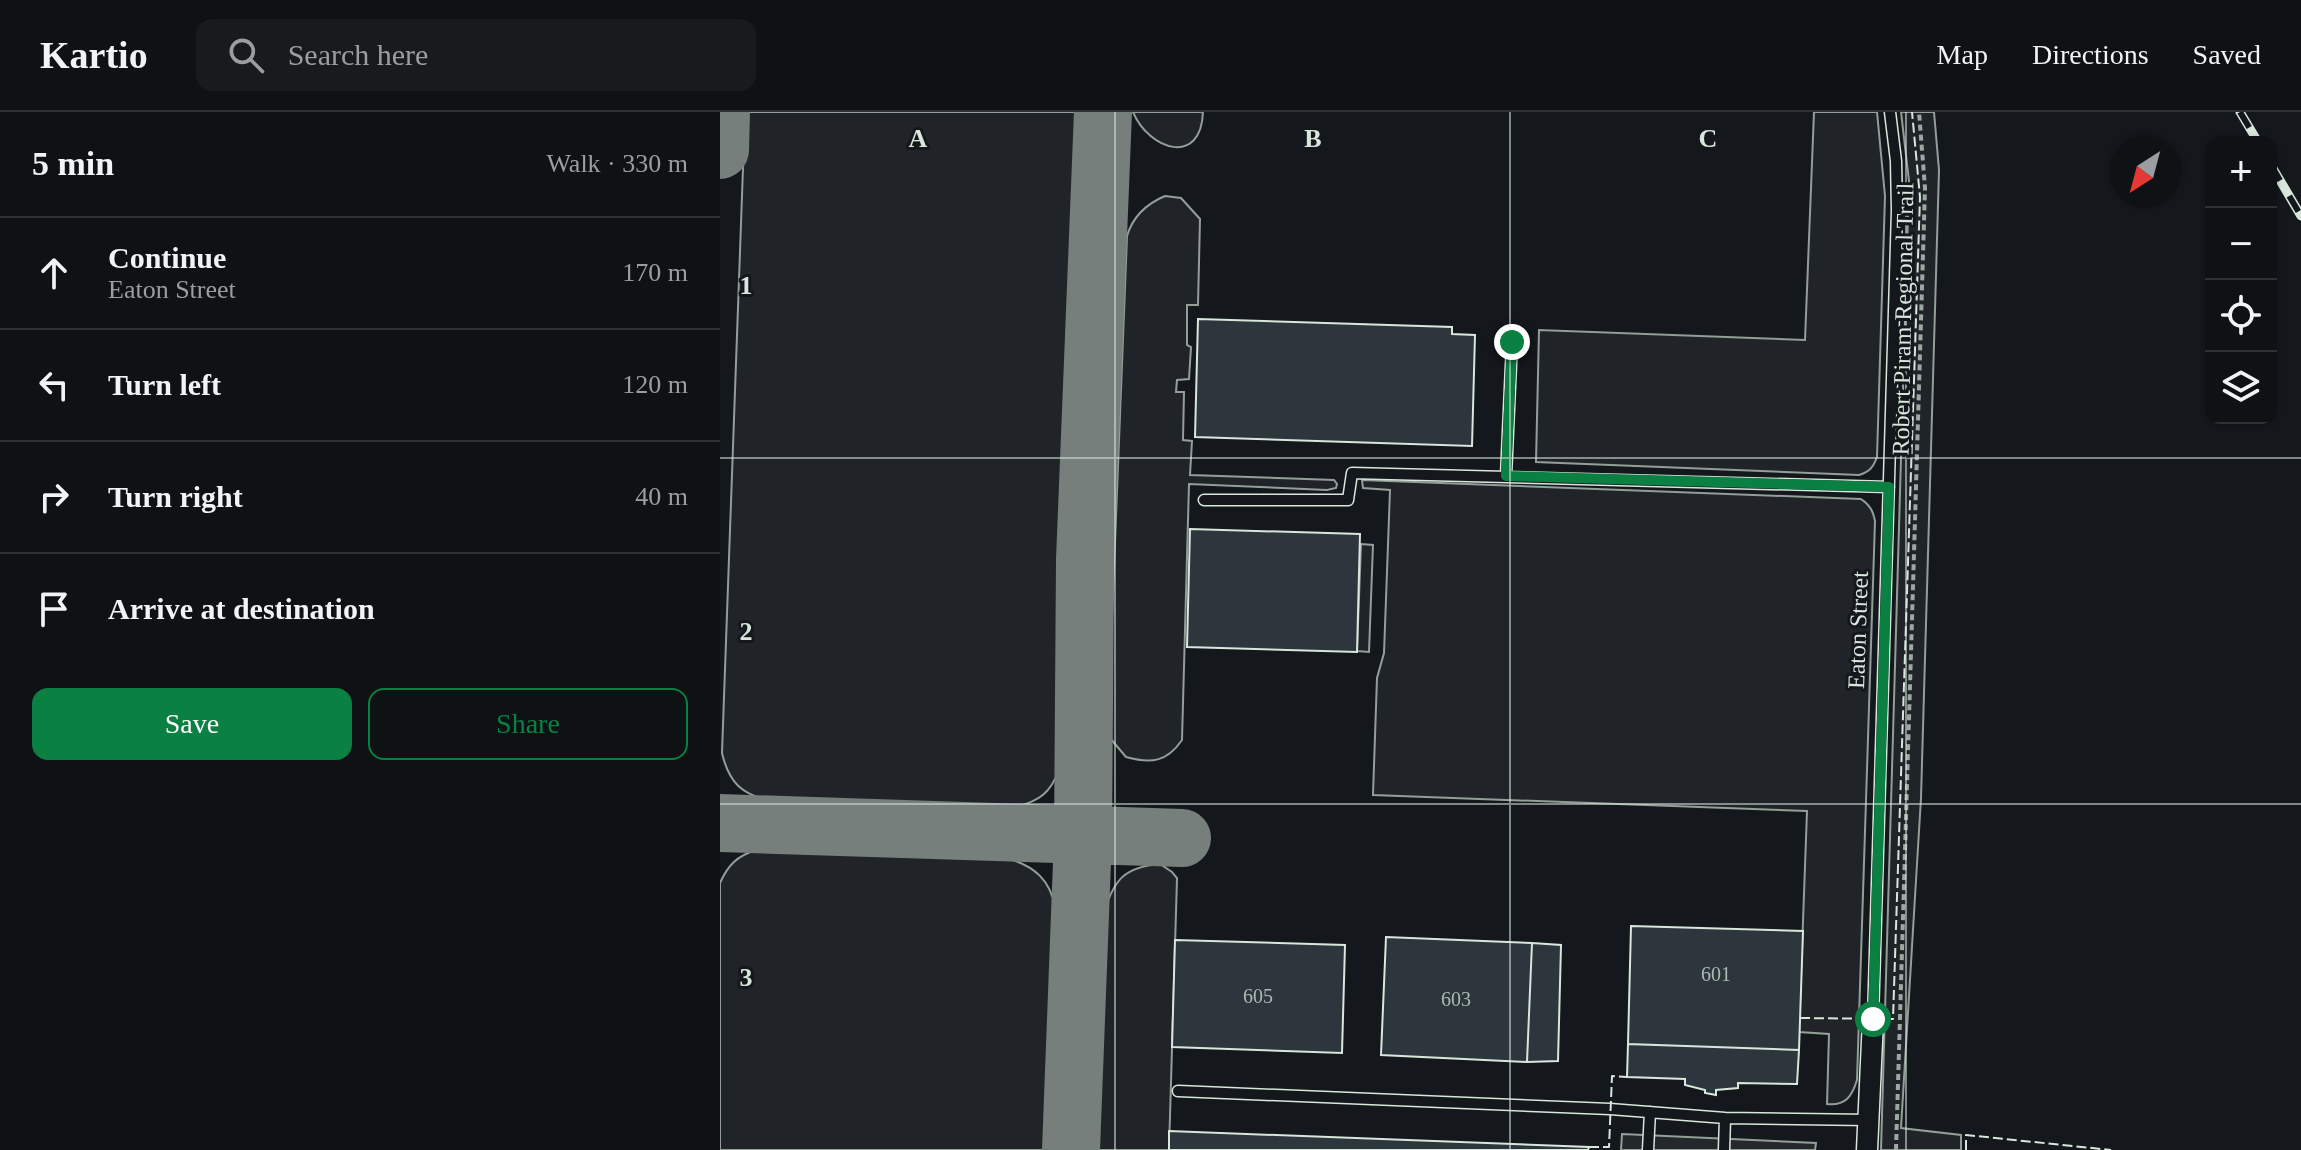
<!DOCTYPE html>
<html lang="en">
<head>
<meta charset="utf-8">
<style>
	:root { --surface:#0f1215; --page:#181b1e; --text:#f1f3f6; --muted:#9b9ea0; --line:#2f3234; --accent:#0b8043 }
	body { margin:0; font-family:"Times New Roman",serif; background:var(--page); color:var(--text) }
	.controls { position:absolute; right:24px; top:24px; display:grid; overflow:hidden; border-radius:16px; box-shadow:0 2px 6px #0004 }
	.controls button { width:72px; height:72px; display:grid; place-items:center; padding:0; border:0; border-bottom:2px solid var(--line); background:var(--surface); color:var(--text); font:40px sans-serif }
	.compass { position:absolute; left:1389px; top:24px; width:72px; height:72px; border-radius:50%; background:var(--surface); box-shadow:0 2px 6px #0004; rotate:216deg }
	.stop { position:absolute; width:24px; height:24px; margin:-18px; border:6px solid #0b8043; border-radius:50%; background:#fff }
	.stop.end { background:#0b8043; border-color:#fff; box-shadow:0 2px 8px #0008 }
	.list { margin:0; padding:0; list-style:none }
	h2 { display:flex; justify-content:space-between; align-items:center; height:104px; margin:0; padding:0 32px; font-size:34px }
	h2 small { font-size:26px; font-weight:400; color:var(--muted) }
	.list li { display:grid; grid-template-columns:52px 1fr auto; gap:24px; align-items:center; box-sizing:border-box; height:112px; padding:0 32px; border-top:2px solid var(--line) }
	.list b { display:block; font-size:30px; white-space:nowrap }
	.list p { margin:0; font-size:26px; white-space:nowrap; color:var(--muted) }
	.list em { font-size:26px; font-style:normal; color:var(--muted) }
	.actions { display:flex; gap:16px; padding:24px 32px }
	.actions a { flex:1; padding:18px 0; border:2px solid var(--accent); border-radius:16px; text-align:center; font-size:28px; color:var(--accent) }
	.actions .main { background:var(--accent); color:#fff }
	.icon { flex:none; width:44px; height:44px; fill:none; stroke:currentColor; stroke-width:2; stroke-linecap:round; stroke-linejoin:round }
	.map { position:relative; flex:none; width:1581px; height:1038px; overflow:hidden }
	header { display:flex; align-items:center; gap:48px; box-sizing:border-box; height:112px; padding:0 40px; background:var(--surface); border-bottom:2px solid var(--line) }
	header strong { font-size:38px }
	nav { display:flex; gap:44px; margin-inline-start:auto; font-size:28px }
	.search { width:560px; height:72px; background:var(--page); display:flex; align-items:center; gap:20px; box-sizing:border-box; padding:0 28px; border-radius:16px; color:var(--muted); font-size:30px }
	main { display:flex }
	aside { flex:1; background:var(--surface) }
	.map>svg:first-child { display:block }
</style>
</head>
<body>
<header>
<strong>Kartio</strong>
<div class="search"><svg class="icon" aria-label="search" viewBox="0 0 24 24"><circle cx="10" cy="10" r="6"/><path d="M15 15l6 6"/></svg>Search here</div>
<nav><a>Map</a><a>Directions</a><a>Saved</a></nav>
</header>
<main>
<aside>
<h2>5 min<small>Walk · 330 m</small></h2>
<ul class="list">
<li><svg class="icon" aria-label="ahead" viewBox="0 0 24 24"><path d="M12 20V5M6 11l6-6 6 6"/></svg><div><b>Continue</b><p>Eaton Street</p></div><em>170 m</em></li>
<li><svg class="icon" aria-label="left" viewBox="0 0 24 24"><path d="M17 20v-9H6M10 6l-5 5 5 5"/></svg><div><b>Turn left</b></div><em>120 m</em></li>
<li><svg class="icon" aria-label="right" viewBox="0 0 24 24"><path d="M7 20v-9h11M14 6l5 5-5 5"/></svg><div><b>Turn right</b></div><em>40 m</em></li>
<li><svg class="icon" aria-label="arrive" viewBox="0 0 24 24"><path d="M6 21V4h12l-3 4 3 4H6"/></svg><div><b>Arrive at destination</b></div></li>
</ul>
<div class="actions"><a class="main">Save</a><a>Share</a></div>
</aside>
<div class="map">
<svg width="1581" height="1038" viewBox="0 0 1581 1038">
	<rect width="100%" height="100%" fill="#14181c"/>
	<!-- green -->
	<path fill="#202428" stroke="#939e99" stroke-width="2" d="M25 0H360L339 657C331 681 319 689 296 695L52 689C22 683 9 671 2 641Z
		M413 0H483C481 55 429 38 413 0Z
		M1094 0H1157L1165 84 1157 345C1153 356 1149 360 1139 363L816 350 819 218 1085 228Z
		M1181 0H1214L1219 58 1201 686 1181 1016 1241 1023V1038H1161L1189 69Z
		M445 84 461 86 480 107 478 193H467V233L471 235 469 267 457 268 456 280H464L463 328 472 329 470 363 614 368 617 372 616 376 607 378 469 372 462 628C447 650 431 652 406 645L390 626 388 610 407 124C413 104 426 92 445 84Z
		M642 368 1141 387C1150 393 1153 399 1155 409L1137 968C1132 984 1126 994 1107 992L1109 922 1079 920 1087 699 653 683 657 566 664 541 670 378 643 376Z
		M641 432 653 433 649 540 637 539Z
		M36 738 290 747C315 755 330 768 335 795L326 1038H0V771C8 753 17 744 36 738Z
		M440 752 452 760 457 766 449 1038H374L384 800C394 768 404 755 440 752Z"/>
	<!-- parking -->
	<path fill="#24282b" stroke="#939e99" stroke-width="2" d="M902 1022 1096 1031 1095 1038H901Z"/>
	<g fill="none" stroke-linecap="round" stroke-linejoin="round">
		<!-- taxiway -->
		<path stroke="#767f7c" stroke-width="58" d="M0 38 1 0
			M0 711 462 726
			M351 1038 363 724 365 448 383 0"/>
	</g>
	<!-- building -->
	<path fill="#2c363c" stroke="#d8e6dc" stroke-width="2" d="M478 207 732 215V222L755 223 752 334 475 325Z
		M470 417 640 422 637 540 467 535Z
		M911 814 1083 819 1079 938 908 932Z
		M666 825 812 831 807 950 661 943Z
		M455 828 625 833 622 941 452 935Z
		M812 831 841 833 838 949 807 950Z
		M908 932 1079 938 1077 972 1018 971V976L996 978V983L985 981V978L965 973V967L907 965Z
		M449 1019 869 1035 868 1038H449Z"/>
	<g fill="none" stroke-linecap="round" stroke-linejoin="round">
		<defs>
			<path id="lane" d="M786 364 792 230
				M484 388H628L632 361 1169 375
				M1153 907 1177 98 1176 49 1170 0
				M458 979 890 997 1005 1006
				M928 1038 930 1000
				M1004 1038 1005 1006 1149 1008"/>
			<path id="street" d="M1147 1038 1153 907"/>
		</defs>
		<!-- lane casing -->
		<use href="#lane" stroke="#d8e6dc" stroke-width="13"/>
		<!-- street casing -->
		<use href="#street" stroke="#d8e6dc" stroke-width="23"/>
		<!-- path -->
		<path stroke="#9da8a2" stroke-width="4" stroke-dasharray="6 4" stroke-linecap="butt" d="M1176 1038 1205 76 1199 0"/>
		<!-- lane -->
		<use href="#lane" stroke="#14181c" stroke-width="10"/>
		<!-- street -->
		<use href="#street" stroke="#14181c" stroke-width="20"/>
		<defs>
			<path id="rail" d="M1520 0 1538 30
				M1551 53 1581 104"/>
		</defs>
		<!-- rail casing -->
		<use href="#rail" stroke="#d8e6dc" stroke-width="9"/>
		<!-- rail -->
		<use href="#rail" stroke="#14181c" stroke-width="6" stroke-dasharray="18" stroke-linecap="butt"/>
		<!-- fence -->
		<path stroke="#d8e6dc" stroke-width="2" stroke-dasharray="10 4" stroke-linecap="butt" d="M1080 906 1173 907 1200 85 1192 0
			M869 1035H889L892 964 907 965
			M1246 1038V1023L1391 1038"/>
	</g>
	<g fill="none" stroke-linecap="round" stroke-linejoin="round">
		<!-- route -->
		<path stroke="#0b8043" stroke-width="10" d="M792 230 786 364 1169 375 1153 907"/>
	</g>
	<!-- grid -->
	<path fill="none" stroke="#d8e6dc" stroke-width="2" stroke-opacity="0.55" d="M395 0V1038M790 0V1038M1186 0V1038M0 346H1581M0 692H1581"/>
	<g text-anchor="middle" stroke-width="6" stroke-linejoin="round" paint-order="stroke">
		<!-- number labels -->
		<g font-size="20" fill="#adbab4">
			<text x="996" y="869">601</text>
			<text x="538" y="891">605</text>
			<text x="736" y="894">603</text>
		</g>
		<!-- street labels -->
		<g font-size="24" fill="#d8e6dc" stroke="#14181c">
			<text transform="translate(1183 207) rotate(-89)" y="8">Robert Piram Regional Trail</text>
			<text transform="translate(1138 518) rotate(-88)" y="8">Eaton Street</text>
		</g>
	</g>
	<g font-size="26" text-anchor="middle" font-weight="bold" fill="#d8e6dc" stroke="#14181c" stroke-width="6" stroke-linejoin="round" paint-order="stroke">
		<text x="198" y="35">A</text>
		<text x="593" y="35">B</text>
		<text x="988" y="35">C</text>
		<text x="26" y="182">1</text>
		<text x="26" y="528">2</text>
		<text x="26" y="874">3</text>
	</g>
</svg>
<div class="controls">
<button>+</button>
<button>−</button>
<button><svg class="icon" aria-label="locate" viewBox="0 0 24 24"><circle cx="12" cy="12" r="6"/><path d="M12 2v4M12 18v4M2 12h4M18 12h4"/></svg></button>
<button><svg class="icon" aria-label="layers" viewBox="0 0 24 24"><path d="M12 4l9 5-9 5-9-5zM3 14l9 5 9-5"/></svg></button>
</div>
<svg class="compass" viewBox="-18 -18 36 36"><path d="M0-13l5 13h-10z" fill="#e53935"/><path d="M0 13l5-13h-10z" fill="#9b9ea0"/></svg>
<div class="stop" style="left:1153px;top:907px"></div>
<div class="stop end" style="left:792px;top:230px"></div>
</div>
</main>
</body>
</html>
